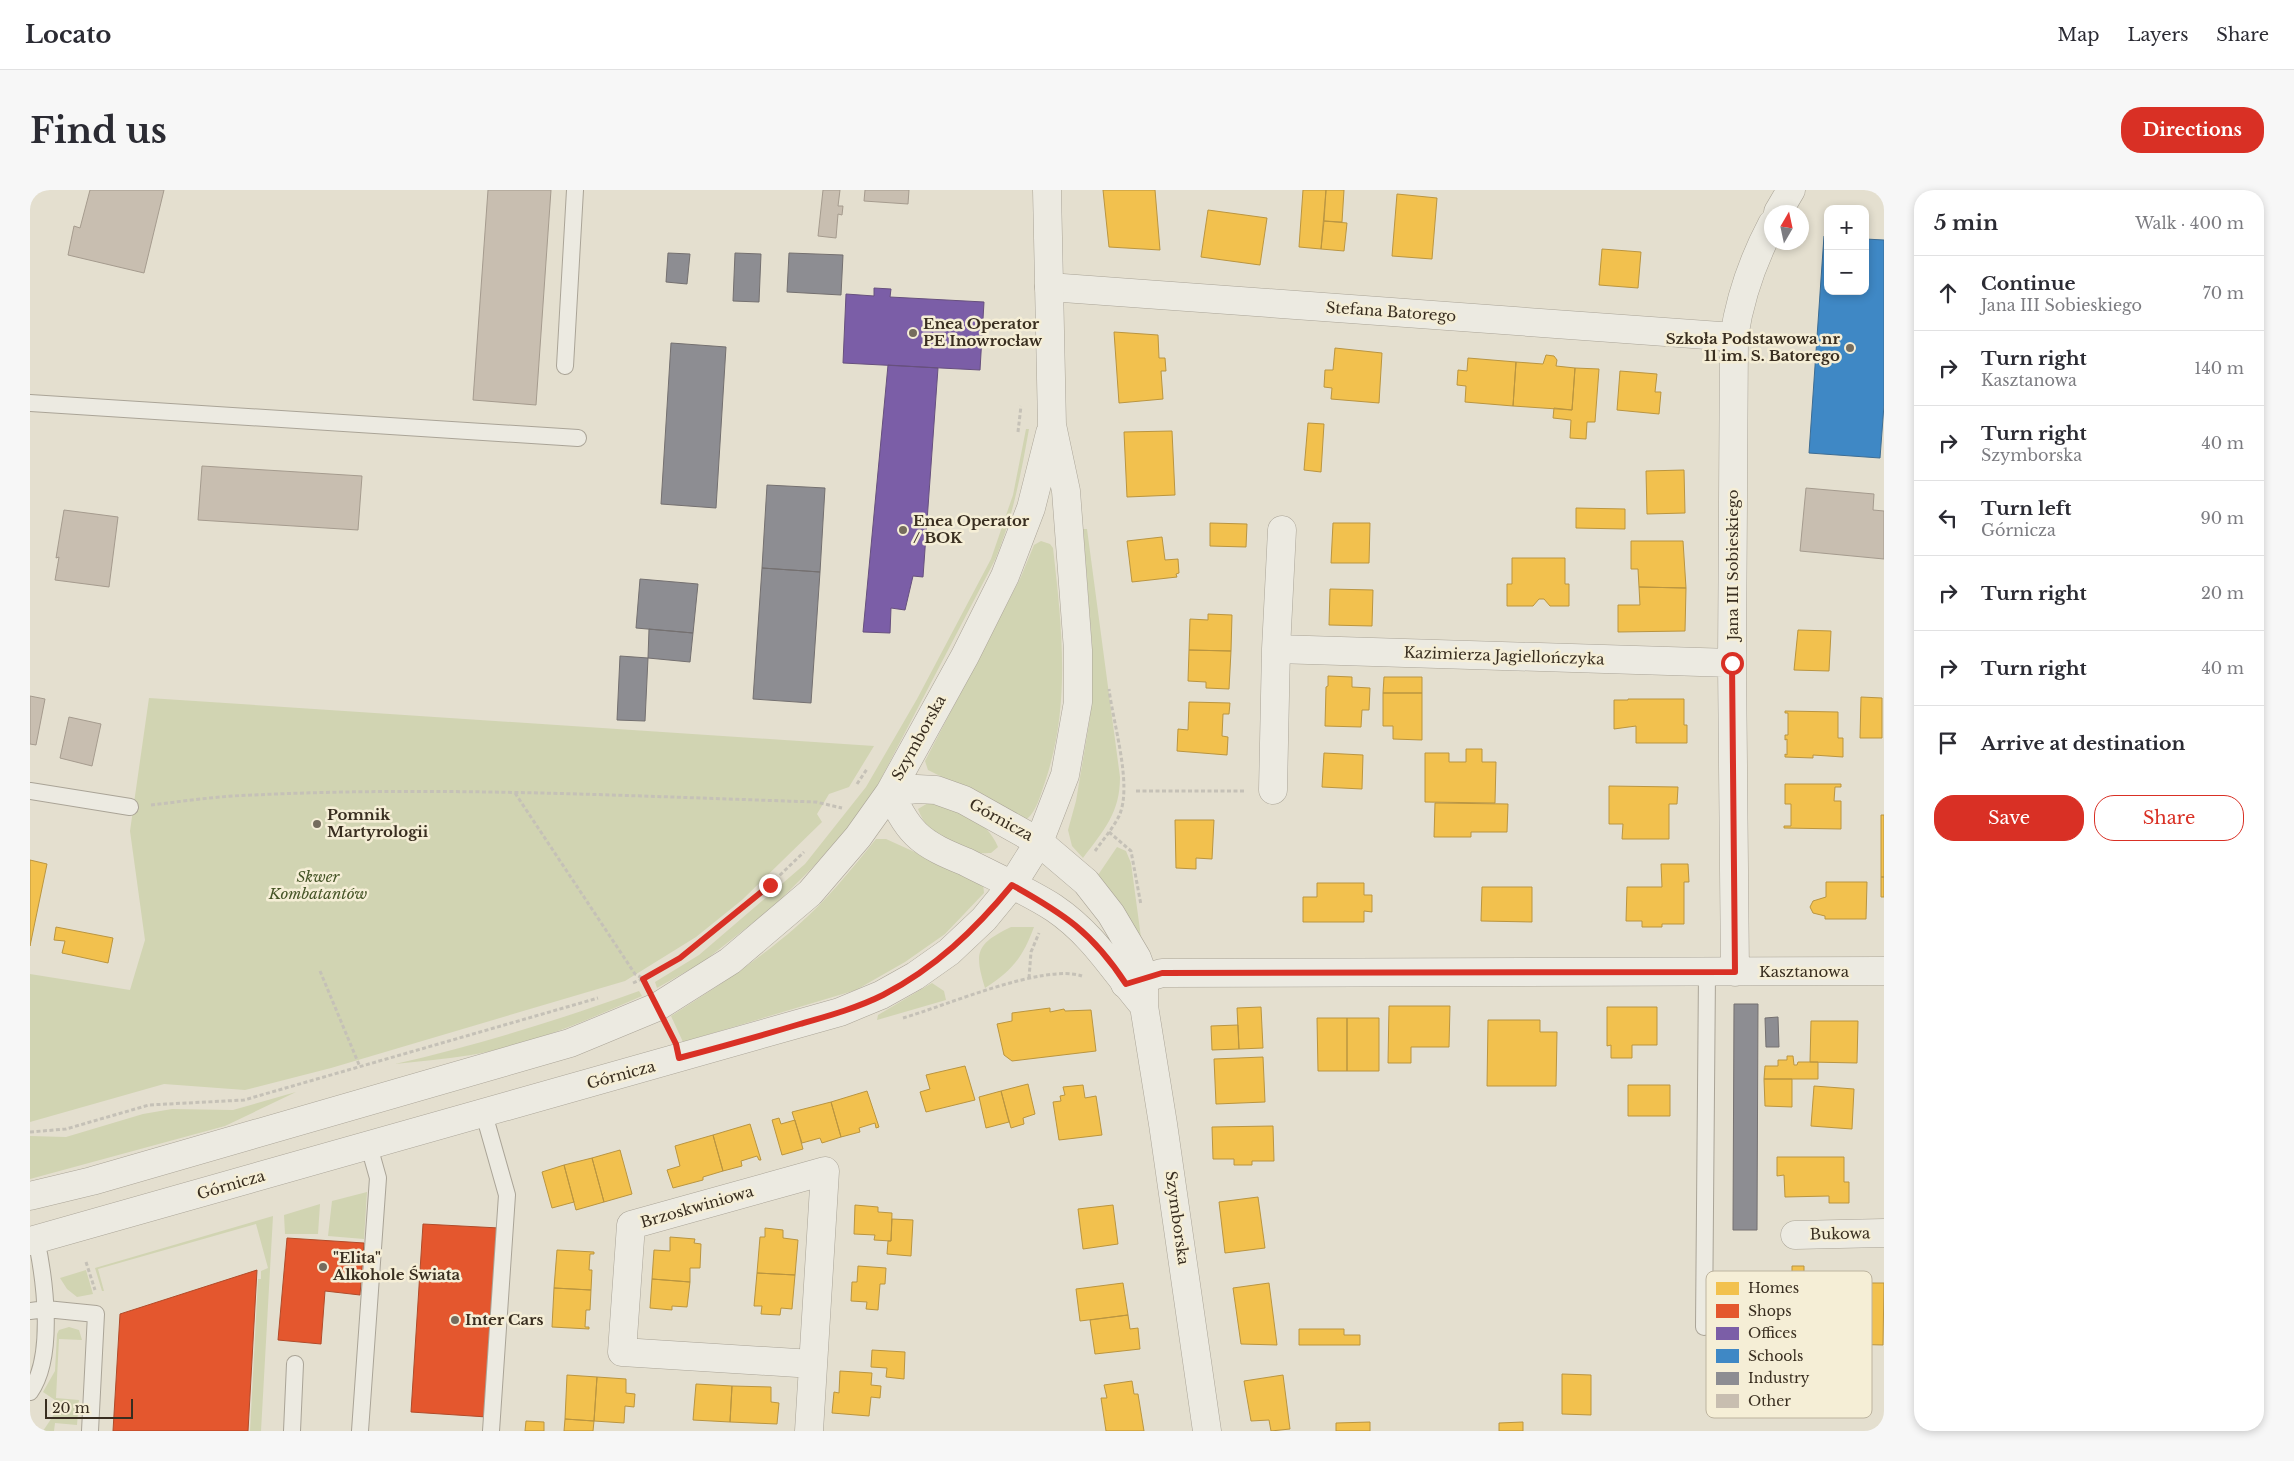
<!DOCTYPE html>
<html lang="en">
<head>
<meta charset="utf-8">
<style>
	:root { --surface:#fff; --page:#f7f7f7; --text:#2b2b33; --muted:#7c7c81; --line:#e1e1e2; --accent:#d93025 }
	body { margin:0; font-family:"Libre Baskerville",serif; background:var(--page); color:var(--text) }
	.controls { position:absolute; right:15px; top:15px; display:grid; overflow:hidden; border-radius:10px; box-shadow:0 2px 8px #0003 }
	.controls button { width:45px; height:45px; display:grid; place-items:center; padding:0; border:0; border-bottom:1px solid var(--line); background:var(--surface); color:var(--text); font:25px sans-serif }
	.compass { position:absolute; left:1734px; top:15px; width:45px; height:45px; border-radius:50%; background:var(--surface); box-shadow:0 2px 8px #0003; rotate:9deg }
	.scale { position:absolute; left:15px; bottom:12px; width:88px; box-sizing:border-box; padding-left:5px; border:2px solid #392e20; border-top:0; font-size:14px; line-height:18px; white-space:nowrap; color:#392e20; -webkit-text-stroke:4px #f5eed6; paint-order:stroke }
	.stop { position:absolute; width:15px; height:15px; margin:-11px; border:4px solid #d93025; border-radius:50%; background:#fff }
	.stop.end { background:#d93025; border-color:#fff; box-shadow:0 1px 5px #0008 }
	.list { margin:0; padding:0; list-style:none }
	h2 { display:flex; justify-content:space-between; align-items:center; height:65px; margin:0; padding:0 20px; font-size:21px }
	h2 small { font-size:16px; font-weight:400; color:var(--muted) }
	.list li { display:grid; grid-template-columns:32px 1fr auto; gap:15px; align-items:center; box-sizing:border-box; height:75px; padding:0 20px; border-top:1px solid var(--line) }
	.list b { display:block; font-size:19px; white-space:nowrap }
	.list p { margin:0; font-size:16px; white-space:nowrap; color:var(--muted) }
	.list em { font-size:16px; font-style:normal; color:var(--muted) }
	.actions { display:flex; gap:10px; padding:15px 20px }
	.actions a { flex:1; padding:11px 0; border:1px solid var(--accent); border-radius:20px; text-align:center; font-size:18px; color:var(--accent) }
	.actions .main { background:var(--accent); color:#fff }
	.icon { flex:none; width:28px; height:28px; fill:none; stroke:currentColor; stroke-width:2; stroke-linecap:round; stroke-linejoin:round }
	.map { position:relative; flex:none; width:1854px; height:1241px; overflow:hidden; border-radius:20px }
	header { display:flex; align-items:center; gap:30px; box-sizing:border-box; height:70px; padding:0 25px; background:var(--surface); border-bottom:1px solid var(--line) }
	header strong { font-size:24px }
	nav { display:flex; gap:28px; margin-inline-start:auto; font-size:18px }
	.intro { display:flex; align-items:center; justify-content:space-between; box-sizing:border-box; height:120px; padding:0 30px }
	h1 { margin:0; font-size:35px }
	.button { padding:12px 22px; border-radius:20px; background:var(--accent); color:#fff; font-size:18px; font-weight:700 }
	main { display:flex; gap:30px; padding:0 30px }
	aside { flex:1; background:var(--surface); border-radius:20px; box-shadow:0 2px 8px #0003 }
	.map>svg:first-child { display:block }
</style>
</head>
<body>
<header>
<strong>Locato</strong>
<nav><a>Map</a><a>Layers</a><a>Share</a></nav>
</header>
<div class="intro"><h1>Find us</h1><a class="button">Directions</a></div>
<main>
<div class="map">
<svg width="1854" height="1241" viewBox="0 0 1854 1241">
	<rect width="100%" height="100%" fill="#e4dfcf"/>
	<!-- green -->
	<path fill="#d1d4b2" d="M996 239H999C991 284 983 327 965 370L844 602 818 638 782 678 743 717 673 772 627 798 625 792 669 765 775 674 836 597 887 509 961 369 983 305Z
		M1053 339H1057L1090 587C1090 623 1074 640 1053 668L1042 656 1038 640 1046 611 1060 528 1062 456Z
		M1011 351 1020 354 1023 358C1032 437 1041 516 1015 592 1010 606 1007 620 997 629L898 580 895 571 990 389 1004 355Z
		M119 508 844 556 819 597 799 604 787 624 792 632 712 710 666 747 595 791 301 878 215 900 134 894 0 932V784L100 800 115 750 100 641Z
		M898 613C927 614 957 630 968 657L961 663C930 665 899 649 888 619Z
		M846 649H856L953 693 954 703 915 744 875 772 826 800 653 852 641 826C684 799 727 771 766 737 796 711 821 680 846 649Z
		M1087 657 1096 661 1101 673 1112 755 1066 688Z
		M981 737H1004C993 767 982 781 955 798 944 762 946 754 981 737Z
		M902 793 914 801 916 810 847 830 848 825Z
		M609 801 612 806C558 830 500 855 441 865 416 869 390 871 365 874 448 855 529 830 609 801Z
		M266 902 195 936 0 989V946L36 947 113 924 142 919 203 920Z
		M337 1002 334 1049 298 1046 302 1011Z
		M290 1014 288 1044H255L254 1025Z
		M243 1026 231 1241H220L228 1089H231V1081L238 1078 226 1034 68 1079 74 1101H72L65 1078Z
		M56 1080 63 1104 47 1107 37 1099 30 1088Z
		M39 1137 49 1140 52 1150 29 1149 26 1208 49 1210 47 1235 25 1233 24 1241H13L31 1214 13 1202 25 1181 27 1144 29 1140Z"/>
	<!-- homes -->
	<path fill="#f2c14e" stroke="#ba9540" d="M1073 0H1125L1130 60 1079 57Z
		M1273 0H1296L1291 59 1269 57Z
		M1296 0H1314L1312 32 1294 31Z
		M1367 4 1407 8 1402 69 1362 66Z
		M1178 20 1237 28 1230 75 1171 67Z
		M1294 31 1317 33 1314 61 1291 59Z
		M1572 59 1611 62 1608 98 1569 95Z
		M1084 142 1128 145 1129 168H1135L1136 181H1131L1133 209 1089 213Z
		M1305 158 1352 163 1349 213 1301 209 1302 198 1294 197 1295 180H1303Z
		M1516 165 1524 166 1527 170 1526 176 1545 178 1542 220 1483 216 1486 172 1513 174Z
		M1438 168 1486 172 1483 216 1435 212 1436 196 1427 195 1428 180 1437 181Z
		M1545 178 1569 179 1565 232H1557L1556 249 1540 248 1541 230 1523 228 1524 218 1542 220Z
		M1590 181 1627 184 1625 202H1631L1629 224 1587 220Z
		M1278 233 1294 234 1291 282 1274 280Z
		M1142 241 1145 305 1097 307 1094 242Z
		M1654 280 1655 323 1617 324 1616 281Z
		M1546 318 1595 319V339L1546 338Z
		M1180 333 1217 334 1216 357 1180 356Z
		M1303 333H1340L1339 373H1301Z
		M1132 347 1135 370 1148 369 1149 383 1146 384 1147 387 1102 392 1097 351Z
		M1601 351H1653L1656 398 1609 397 1608 379H1601Z
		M1482 368H1535V394H1539V416H1520L1514 409H1509L1503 416H1477V394H1482Z
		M1609 397 1656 398 1655 441 1588 442V415H1610Z
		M1300 399 1343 400 1342 436 1299 435Z
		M1178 424 1202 425 1201 461 1159 460 1160 429 1178 430Z
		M1768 440 1801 441 1799 481 1764 480Z
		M1159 460 1201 461 1199 499 1176 498V492L1158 491Z
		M1298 486 1322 487V497L1340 498 1339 520H1332L1331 537 1295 536 1296 497 1298 496Z
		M1354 487H1392V503H1353Z
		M1353 503H1392V550L1363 549V536H1353Z
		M1831 507 1852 508V548H1830Z
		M1598 509H1654V535H1657V553H1606V536L1584 539V510H1598Z
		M1159 512 1200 513 1199 524H1193L1192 546 1198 547 1197 565 1147 561 1148 539 1158 540Z
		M1755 521 1808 522V548H1813V567L1783 565V568L1755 567V564L1757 565V549L1755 550V545H1758V523H1755Z
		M1436 559H1452V572H1466L1465 613 1395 612V563H1419V572H1436Z
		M1294 563 1333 565 1332 599 1292 597Z
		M1755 594H1811V597H1805L1804 611H1811V639L1754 638V636H1761V614H1755Z
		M1579 596 1648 597 1647 614H1639V649H1592L1593 634H1579Z
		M1405 613 1478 614 1477 642H1441V647H1404Z
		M1851 625H1854V687H1851Z
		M1145 630H1184L1182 669 1166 668V679L1146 678Z
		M0 670 17 674 0 756Z
		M1631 674H1658L1659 692H1654V734H1632V737H1612V731H1596L1597 697H1632Z
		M1851 687H1854V707H1851Z
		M1796 692H1837L1836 729H1795V726L1783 723 1780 717 1783 711 1796 707Z
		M1287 693H1334V705H1342V722L1334 721V732H1273V707H1287Z
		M1452 697H1502V732L1451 731Z
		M26 737 83 748 78 773 32 763 35 751 24 750Z
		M1359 816H1420L1419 857H1381V873H1358Z
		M1231 817 1233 858 1209 859 1207 818Z
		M1577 817H1627V855H1602V868H1581V855L1577 856Z
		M1020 818V822L1034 819 1035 821 1061 820 1066 861 982 871 974 865 967 834 982 831V823Z
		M1287 828H1317V881H1288Z
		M1317 828H1349V881H1317Z
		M1458 830H1510V842H1527L1526 896H1457Z
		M1781 831H1828L1827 873 1780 872Z
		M1208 835 1209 859 1182 860 1181 836Z
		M1757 866H1763L1764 875H1767L1768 872H1788V889H1734L1735 876H1748V870H1757Z
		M1233 867 1235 912 1186 914 1184 869Z
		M935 876 945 910 896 922 890 902 900 899 896 885Z
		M1734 889H1762V917L1735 916Z
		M998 894 1005 924 993 928 994 934 981 938 971 901Z
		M1053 895 1055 908 1066 906 1072 945 1029 950 1023 912 1031 911 1030 906 1035 905 1033 897Z
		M1598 895H1640V926H1598Z
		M1784 896 1824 899 1822 939 1781 936Z
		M837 901 849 937 846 938 845 933 829 938 830 942 811 947 801 912Z
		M971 901 979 932 956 938 949 907Z
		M801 912 811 947 792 953 790 948 772 953 762 922Z
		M749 928 751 934 765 930 773 959 752 965 742 930Z
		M720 934 731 970H729L727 966 711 971 712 976 693 981 683 945Z
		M1243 936 1244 971H1222V975H1204V969H1183L1182 937Z
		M683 945 693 981 673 987V990L643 998 637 980 650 976 645 956Z
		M590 960 602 1004 574 1012 562 968Z
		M1747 967H1814V992H1819V1013H1799V1006L1755 1007 1754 985 1747 986Z
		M562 968 574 1012 546 1020 534 975Z
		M534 975 544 1012 522 1018 512 982Z
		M1228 1007 1235 1058 1195 1063 1189 1012Z
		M825 1015 848 1017V1022L862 1023 861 1051 844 1050 845 1045 824 1044Z
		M1083 1015 1088 1054 1053 1059 1048 1019Z
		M862 1029 883 1030 881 1066 857 1064 858 1051H861Z
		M735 1038 753 1040V1048L768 1050 765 1085 727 1083 730 1047H735Z
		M640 1047 665 1049 664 1053 671 1054 670 1078H660V1092L622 1089 624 1060 640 1061Z
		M527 1060 564 1062V1064H560L559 1080H562L561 1100 524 1098Z
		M828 1076 856 1078 855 1094H850L848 1120 836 1119 837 1112 821 1111 822 1092H827Z
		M1762 1076H1774V1083L1798 1084V1127L1751 1128V1083H1762Z
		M727 1083 765 1085 762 1119 751 1118 750 1125 731 1124 732 1116H724Z
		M622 1089 660 1092 657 1117 642 1116V1120L620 1118Z
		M1093 1093 1098 1125 1050 1131 1046 1099Z
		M1239 1093 1247 1155 1211 1154 1203 1098Z
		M1836 1093H1854L1853 1155 1814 1154 1815 1134H1836Z
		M524 1098 561 1100 560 1120H556L555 1137H559V1139L522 1137Z
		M1098 1125 1100 1139 1108 1138 1110 1159 1065 1164 1060 1130Z
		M1269 1139H1314V1145H1330V1155H1269Z
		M842 1160 875 1162 874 1189 856 1187 857 1178 841 1177Z
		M810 1181 842 1183 841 1195 851 1196 850 1208 841 1207 839 1226 802 1223 804 1202 809 1203Z
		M1532 1184 1561 1185V1225L1532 1224Z
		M537 1185 567 1187 564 1231 535 1229Z
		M1253 1185 1260 1239 1241 1241 1239 1230 1221 1231 1214 1191Z
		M567 1187 596 1189V1203L605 1204 604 1217 595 1216 594 1233 564 1231Z
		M1102 1191 1104 1204H1108L1114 1241H1076L1071 1208H1077L1074 1195Z
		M666 1194 702 1196 700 1232 663 1230Z
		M702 1196 741 1197V1212L749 1213 747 1234 700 1232Z
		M535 1229 564 1231 563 1241H534Z
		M496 1231 514 1232V1241H495Z
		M1340 1232V1241H1306V1233Z
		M1493 1232V1241H1469V1233Z"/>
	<!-- shops -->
	<path fill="#e4572e" stroke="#b14b2a" d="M393 1034 469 1038 457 1227 381 1222Z
		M257 1048 334 1053 330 1105 295 1101 291 1154 248 1150Z
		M227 1080 218 1241H83L90 1124Z"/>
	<!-- offices -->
	<path fill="#7b5ea7" stroke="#67507e" d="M844 98 861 99 860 107 954 112 950 180 813 173 816 104 844 106Z
		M858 175 908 178 893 387 883 386 875 420 861 418 860 443 833 442Z"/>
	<!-- schools -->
	<path fill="#3f88c5" stroke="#3d6d94" d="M1794 46H1798V101H1835V49L1854 50V215L1850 268 1779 263Z"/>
	<!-- industry -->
	<path fill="#8d8d92" stroke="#747070" d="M638 63 660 64 657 94 636 92Z
		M705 63 731 64 729 112 703 111Z
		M759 63 813 65 811 105 757 102Z
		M641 153 696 157 686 318 631 314Z
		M737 295 795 298 790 382 732 378Z
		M732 378 790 382 781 513 723 509Z
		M610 389 668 394 663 443 606 438Z
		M619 439 663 443 660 472 618 468Z
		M590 466 618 468 615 531 587 530Z
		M1704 814H1728L1727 1040H1703Z
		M1748 827 1749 857H1736L1735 828Z"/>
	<!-- building -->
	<path fill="#c8beb0" stroke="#a59b8e" d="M60 0H134L114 83 38 65 44 36 50 38Z
		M458 0H521L506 215 443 210Z
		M793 0H810L808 16H813L812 25 808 24 806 48 788 46Z
		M835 0H879L878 14 834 11Z
		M172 276 332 286 328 340 168 330Z
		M1776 298 1844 304 1843 320 1854 321V369L1770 361Z
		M34 320 88 327 79 397 25 390 29 367 26 368Z
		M0 506 15 509 6 555 0 554Z
		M39 527 71 534 62 576 30 568Z"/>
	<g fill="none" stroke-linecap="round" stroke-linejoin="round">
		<defs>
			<path id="service" d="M535 176 545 0
				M0 213 548 248
				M0 601 100 617
				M454 924 477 1005 461 1241
				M0 1121 16 1119 66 1124 60 1241
				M1674 1137 1677 782
				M0 1202C25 1167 15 1090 6 1049
				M262 1241 265 1174
				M330 1241 348 988 339 956"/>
			<path id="minor" d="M1748 22 1761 0
				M1019 97 1704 147
				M1252 340 1246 459 1702 473
				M1243 600 1246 459
				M1705 782 1702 473 1704 147C1710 107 1723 70 1742 34
				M1095 794 1132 783 1854 781
				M1765 1045 1854 1043
				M779 1241 795 981 601 1035 592 1162 783 1174"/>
			<path id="tertiary" d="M860 602 887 599 906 600 934 610 1009 652 1056 692 1081 724 1107 768 1114 787V816L1133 934 1177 1241
				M860 602C867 617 874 632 886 644 899 657 919 665 936 672 965 687 996 700 1024 718 1064 745 1084 781 1114 816
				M0 1006 62 991 540 853 627 817 700 771 780 703 828 647 860 602 935 466 975 386 1001 318 1020 243
				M0 1051 810 822 851 805 885 786 919 762 954 729 982 695 1009 652 1035 585 1048 512V460L1036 301 1022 235 1017 0"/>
		</defs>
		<!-- service casing -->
		<use href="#service" stroke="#aaa497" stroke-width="18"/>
		<!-- minor casing -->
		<use href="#minor" stroke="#aaa497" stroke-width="29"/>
		<!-- tertiary casing -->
		<use href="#tertiary" stroke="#aaa497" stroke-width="29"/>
		<!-- path -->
		<path stroke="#c5c1b7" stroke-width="3" stroke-dasharray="4 2.5" stroke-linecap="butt" d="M988 242 991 216
			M827 594 837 579
			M1106 601H1216
			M485 603 605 784 612 788
			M121 615C155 611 189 606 223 605 410 596 598 606 786 612L812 618
			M1079 642 1101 661 1111 715
			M1065 661C1073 650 1083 638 1089 626 1103 596 1083 533 1079 499
			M665 756 725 709 774 662
			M290 781 330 877
			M999 788 1001 762 1009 743
			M603 793 616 787
			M873 828C915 816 1014 773 1052 786
			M0 942 36 939 119 915 214 910 568 808
			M56 1072 65 1100"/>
		<!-- service -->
		<use href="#service" stroke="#eceae1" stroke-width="16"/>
		<!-- minor -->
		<use href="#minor" stroke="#eceae1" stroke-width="28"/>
		<!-- tertiary -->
		<use href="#tertiary" stroke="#eceae1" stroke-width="28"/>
	</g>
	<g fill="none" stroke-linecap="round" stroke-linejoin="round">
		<!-- route -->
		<path stroke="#d93025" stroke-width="6" d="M740 695 650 768 613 789 646 854 649 868C690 857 730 846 770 834 798 826 827 818 853 805 905 778 945 740 982 695 1034 724 1062 742 1096 794L1132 783 1705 782 1702 473"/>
	</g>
	<!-- markers -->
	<g fill="#756c5d" stroke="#f5eed6" stroke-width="2">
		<circle cx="883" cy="143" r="5"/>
		<circle cx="1820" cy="158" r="5"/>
		<circle cx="873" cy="340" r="5"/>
		<circle cx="287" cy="634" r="5"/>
		<circle cx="293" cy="1077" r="5"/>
		<circle cx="425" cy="1130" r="5"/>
	</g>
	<g text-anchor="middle" stroke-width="5" stroke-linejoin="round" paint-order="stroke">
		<!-- street labels -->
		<g font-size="15" fill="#392e20" stroke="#f5eed6">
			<text transform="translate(1361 122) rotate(4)" y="5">Stefana Batorego</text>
			<text transform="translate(1703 375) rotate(-90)" y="5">Jana III Sobieskiego</text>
			<text transform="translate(1474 466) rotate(2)" y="5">Kazimierza Jagiellończyka</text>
			<text transform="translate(889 548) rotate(-61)" y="5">Szymborska</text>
			<text transform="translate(971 630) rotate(29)" y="5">Górnicza</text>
			<text x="1774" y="787">Kasztanowa</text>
			<text transform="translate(591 885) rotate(-15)" y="5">Górnicza</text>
			<text transform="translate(201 995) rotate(-16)" y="5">Górnicza</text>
			<text transform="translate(667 1017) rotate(-16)" y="5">Brzoskwiniowa</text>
			<text transform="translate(1147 1028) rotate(82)" y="5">Szymborska</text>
			<text transform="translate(1810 1044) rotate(-1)" y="5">Bukowa</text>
		</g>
		<!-- poi labels -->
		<g font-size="15" font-weight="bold" fill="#392e20" stroke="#f5eed6" text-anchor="start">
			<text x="893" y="139">Enea Operator<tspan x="893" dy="17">PE Inowrocław</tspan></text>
			<text x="1810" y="154" text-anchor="end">Szkoła Podstawowa nr<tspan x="1810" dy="17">11 im. S. Batorego</tspan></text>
			<text x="883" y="336">Enea Operator<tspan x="883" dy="17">/ BOK</tspan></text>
			<text x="297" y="630">Pomnik<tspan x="297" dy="17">Martyrologii</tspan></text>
			<text x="303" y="1073">"Elita"<tspan x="303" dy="17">Alkohole Świata</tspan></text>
			<text x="435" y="1135">Inter Cars</text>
		</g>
		<!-- park labels -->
		<g font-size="15" font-style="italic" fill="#465527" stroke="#f5eed6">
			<text x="288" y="692">Skwer<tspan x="288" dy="17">Kombatantów</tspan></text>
		</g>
	</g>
	<!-- legend -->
	<rect x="1676" y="1081" width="166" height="147" rx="8" fill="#f5eed6" stroke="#bdb49f" stroke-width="1"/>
	<rect x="1686" y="1092" width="23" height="13" fill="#f2c14e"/>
	<rect x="1686" y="1114" width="23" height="14" fill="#e4572e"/>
	<rect x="1686" y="1137" width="23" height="13" fill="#7b5ea7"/>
	<rect x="1686" y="1159" width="23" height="14" fill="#3f88c5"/>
	<rect x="1686" y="1182" width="23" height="13" fill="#8d8d92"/>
	<rect x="1686" y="1204" width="23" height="14" fill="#c8beb0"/>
	<g font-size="14" fill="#392e20">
		<text x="1718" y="1103">Homes</text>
		<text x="1718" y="1126">Shops</text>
		<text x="1718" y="1148">Offices</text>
		<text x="1718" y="1171">Schools</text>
		<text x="1718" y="1193">Industry</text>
		<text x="1718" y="1216">Other</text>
	</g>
</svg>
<div class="controls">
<button>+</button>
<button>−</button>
</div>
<svg class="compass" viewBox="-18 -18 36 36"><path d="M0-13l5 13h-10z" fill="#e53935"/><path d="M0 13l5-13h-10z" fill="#7c7c81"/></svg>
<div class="scale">20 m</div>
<div class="stop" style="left:1702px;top:473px"></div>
<div class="stop end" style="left:740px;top:695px"></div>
</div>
<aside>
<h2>5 min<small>Walk · 400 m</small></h2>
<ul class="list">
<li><svg class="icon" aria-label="ahead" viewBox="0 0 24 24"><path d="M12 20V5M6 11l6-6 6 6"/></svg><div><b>Continue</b><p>Jana III Sobieskiego</p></div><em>70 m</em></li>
<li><svg class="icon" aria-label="right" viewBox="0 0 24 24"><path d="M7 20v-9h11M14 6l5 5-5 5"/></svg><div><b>Turn right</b><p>Kasztanowa</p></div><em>140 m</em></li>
<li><svg class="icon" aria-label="right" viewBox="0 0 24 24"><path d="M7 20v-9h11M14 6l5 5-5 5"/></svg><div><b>Turn right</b><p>Szymborska</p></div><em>40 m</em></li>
<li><svg class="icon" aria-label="left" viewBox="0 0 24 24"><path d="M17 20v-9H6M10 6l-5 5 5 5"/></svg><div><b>Turn left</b><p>Górnicza</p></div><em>90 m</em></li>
<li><svg class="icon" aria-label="right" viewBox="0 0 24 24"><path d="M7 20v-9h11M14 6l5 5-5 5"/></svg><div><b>Turn right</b></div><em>20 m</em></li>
<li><svg class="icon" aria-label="right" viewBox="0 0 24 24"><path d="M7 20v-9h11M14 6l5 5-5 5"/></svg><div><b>Turn right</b></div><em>40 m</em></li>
<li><svg class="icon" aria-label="arrive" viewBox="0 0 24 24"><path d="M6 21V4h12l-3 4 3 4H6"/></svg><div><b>Arrive at destination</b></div></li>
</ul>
<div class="actions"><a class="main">Save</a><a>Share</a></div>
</aside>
</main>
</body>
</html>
